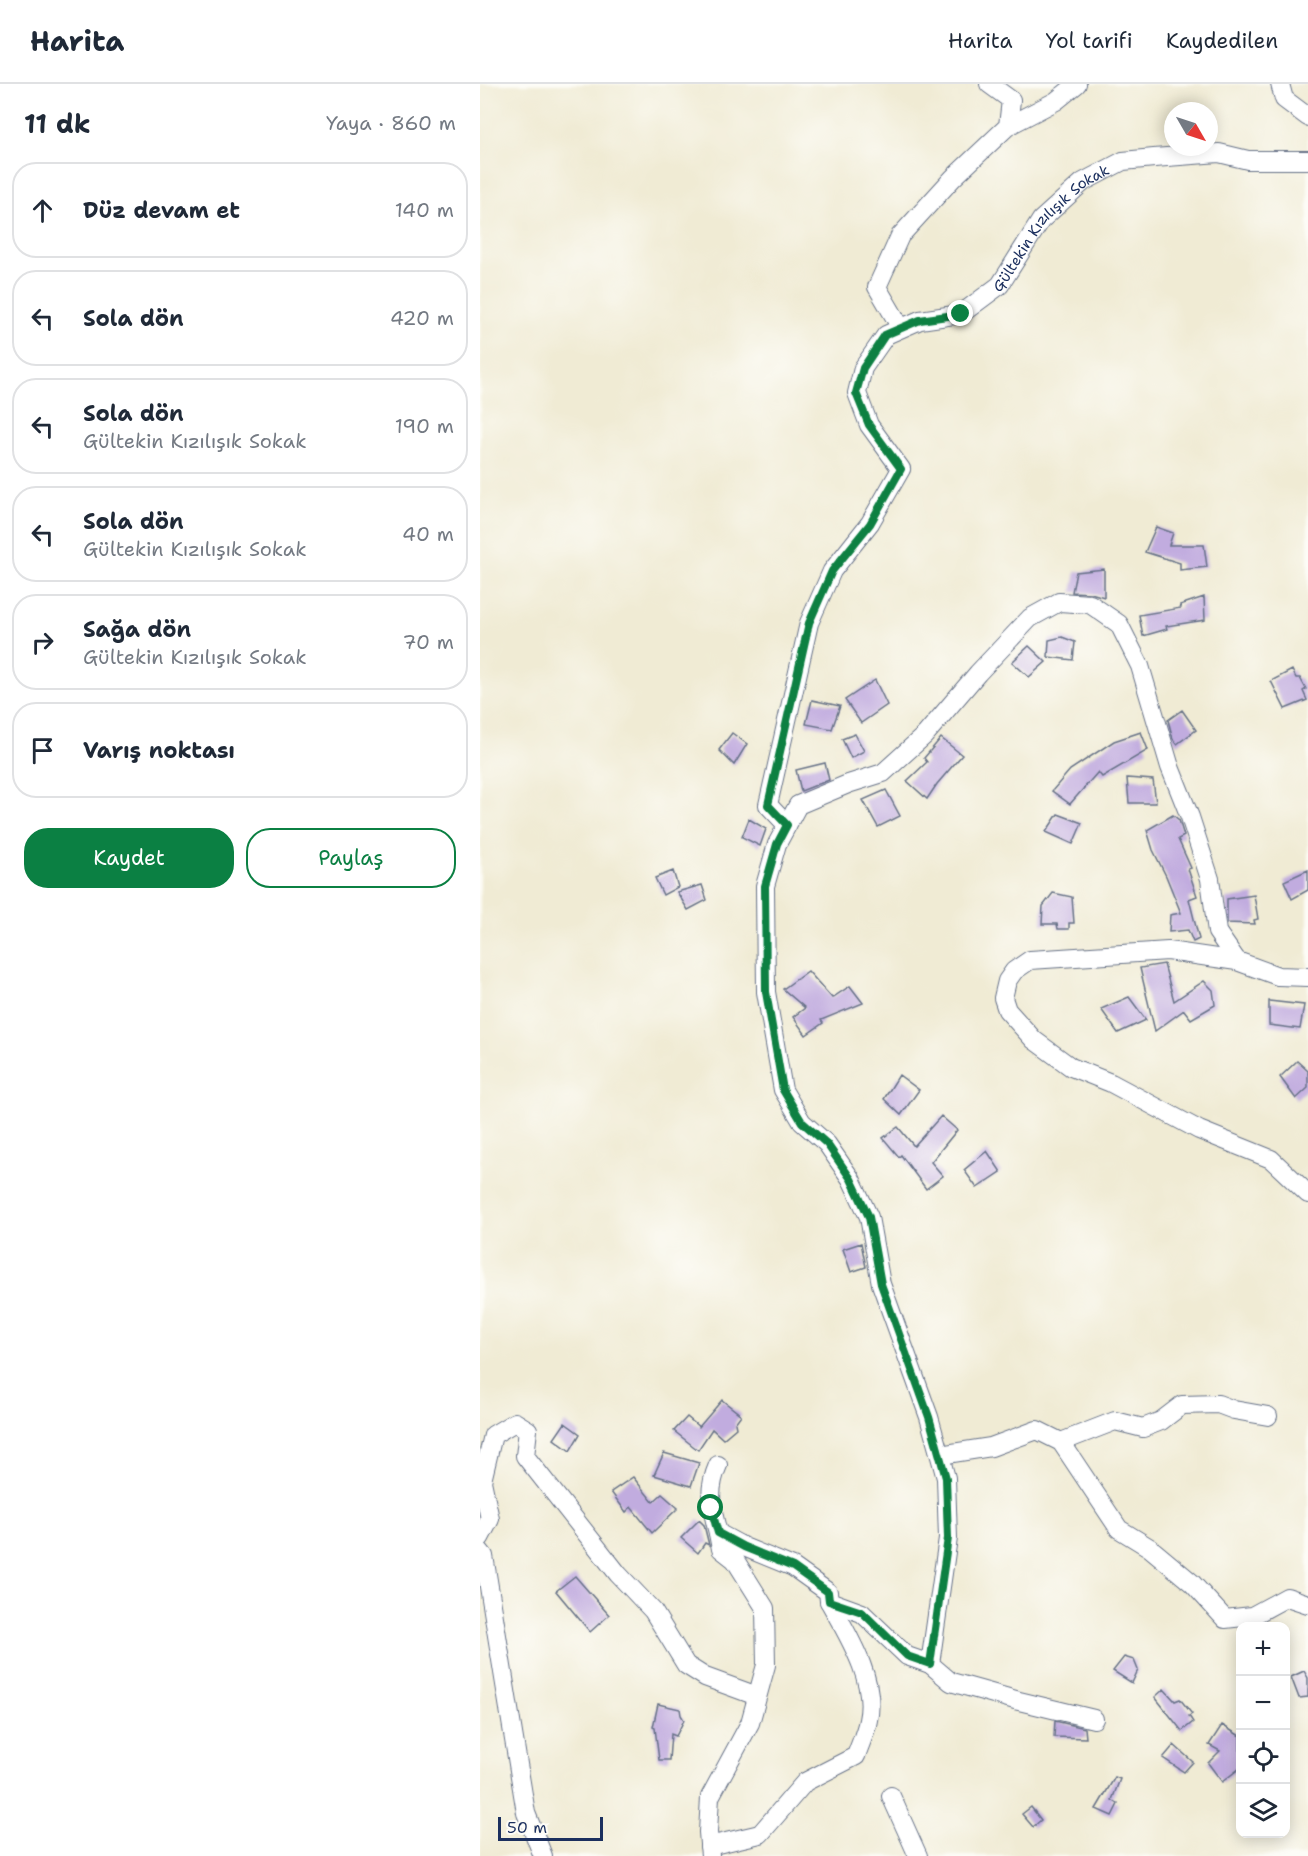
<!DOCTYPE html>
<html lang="tr">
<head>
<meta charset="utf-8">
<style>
	:root { --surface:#fff; --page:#f2f2f3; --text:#1f2937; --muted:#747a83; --line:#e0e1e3; --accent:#0b8043 }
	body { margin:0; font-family:"Shantell Sans",sans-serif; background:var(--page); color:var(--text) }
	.controls { position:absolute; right:18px; bottom:18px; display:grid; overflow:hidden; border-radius:12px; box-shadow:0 3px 15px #0003 }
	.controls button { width:54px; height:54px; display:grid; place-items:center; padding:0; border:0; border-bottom:2px solid var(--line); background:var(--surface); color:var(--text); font:30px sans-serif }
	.compass { position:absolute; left:684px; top:18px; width:54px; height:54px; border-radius:50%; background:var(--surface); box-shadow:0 3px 15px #0003; rotate:129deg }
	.scale { position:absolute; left:18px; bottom:15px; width:105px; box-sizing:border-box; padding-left:6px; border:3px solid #1b2f5e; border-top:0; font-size:16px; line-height:21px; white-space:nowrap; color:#1b2f5e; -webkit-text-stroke:4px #fdfcf7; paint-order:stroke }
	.stop { position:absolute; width:18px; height:18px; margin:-14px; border:4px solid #0b8043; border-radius:50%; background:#fff }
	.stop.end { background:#0b8043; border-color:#fff; box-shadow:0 2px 6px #0008 }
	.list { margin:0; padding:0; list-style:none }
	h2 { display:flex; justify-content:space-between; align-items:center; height:78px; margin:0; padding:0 24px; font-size:26px }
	h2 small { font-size:20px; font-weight:400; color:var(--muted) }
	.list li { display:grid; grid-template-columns:39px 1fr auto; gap:18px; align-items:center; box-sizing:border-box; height:96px; margin:0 12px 12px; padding:0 12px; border:2px solid var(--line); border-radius:24px }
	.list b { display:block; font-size:22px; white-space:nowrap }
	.list p { margin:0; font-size:20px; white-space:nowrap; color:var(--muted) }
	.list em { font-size:20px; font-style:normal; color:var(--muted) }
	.actions { display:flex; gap:12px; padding:18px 24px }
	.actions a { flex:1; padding:14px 0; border:2px solid var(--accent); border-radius:24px; text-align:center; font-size:21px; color:var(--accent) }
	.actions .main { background:var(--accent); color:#fff }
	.icon { flex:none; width:33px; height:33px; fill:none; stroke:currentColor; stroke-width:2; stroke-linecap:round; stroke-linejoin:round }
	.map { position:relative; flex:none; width:828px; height:1772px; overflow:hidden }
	header { display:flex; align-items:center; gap:36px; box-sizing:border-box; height:84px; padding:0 30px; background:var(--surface); border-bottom:2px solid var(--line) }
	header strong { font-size:28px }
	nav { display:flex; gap:33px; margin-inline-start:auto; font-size:21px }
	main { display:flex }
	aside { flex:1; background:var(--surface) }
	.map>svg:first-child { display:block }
</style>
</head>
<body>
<header>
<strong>Harita</strong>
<nav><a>Harita</a><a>Yol tarifi</a><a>Kaydedilen</a></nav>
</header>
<main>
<aside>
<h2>11 dk<small>Yaya · 860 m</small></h2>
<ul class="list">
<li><svg class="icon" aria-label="ahead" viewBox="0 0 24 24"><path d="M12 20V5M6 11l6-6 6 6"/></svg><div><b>Düz devam et</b></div><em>140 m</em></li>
<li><svg class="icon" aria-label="left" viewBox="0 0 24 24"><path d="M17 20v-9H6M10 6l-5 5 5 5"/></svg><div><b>Sola dön</b></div><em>420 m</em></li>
<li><svg class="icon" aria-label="left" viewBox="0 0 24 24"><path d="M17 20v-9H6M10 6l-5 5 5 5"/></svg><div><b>Sola dön</b><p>Gültekin Kızılışık Sokak</p></div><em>190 m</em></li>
<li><svg class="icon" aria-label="left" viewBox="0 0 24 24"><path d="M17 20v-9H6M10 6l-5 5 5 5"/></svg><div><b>Sola dön</b><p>Gültekin Kızılışık Sokak</p></div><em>40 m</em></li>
<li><svg class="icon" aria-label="right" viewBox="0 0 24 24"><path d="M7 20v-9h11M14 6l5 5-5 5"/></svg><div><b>Sağa dön</b><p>Gültekin Kızılışık Sokak</p></div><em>70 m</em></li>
<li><svg class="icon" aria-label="arrive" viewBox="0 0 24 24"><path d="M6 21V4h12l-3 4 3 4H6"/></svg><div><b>Varış noktası</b></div></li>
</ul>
<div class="actions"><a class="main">Kaydet</a><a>Paylaş</a></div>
</aside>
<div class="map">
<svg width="828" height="1772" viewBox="0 0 828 1772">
	<rect width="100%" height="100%" fill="#fdfcf7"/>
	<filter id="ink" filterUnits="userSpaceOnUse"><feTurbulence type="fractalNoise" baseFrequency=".0167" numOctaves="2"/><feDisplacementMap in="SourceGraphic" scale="12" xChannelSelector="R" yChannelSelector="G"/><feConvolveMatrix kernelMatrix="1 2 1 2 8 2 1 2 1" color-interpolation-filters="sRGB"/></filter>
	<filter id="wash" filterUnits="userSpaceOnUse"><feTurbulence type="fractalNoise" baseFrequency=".008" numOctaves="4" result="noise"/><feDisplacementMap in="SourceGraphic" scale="24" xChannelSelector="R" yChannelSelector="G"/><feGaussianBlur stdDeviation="1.35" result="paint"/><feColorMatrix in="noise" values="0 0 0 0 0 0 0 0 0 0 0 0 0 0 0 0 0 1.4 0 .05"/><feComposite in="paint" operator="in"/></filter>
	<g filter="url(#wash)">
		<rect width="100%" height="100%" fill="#f0ebd4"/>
		<g id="blocks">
			<!-- building -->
			<path fill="#c1acdf" d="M676 443 693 449 689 461H724L727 483 700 486V479L665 468Z
				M624 485V513L611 509 592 508 596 488Z
				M724 513 725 536 686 542 687 545 663 552 659 531 701 524 700 521Z
				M582 553 595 558 593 576 568 573 569 556Z
				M549 562 566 578 549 593 532 578Z
				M812 586 816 594H820L826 605 823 607 827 616 805 625 791 597Z
				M395 596 407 621 381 639 365 616Z
				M332 616 360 622 352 645 326 640Z
				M702 626 716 646 697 660 693 655 688 636Z
				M661 648 668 666 622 693 618 688 590 720 572 707 590 686 634 657Z
				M252 649 267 660 254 681 239 666Z
				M375 650 384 667 371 674 362 655Z
				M461 654 482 671 457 700 447 715 427 697 447 678 444 674Z
				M345 679 349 696 321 707 316 686Z
				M647 694 673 696 676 719H649Z
				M406 706 420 732 398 743 383 716Z
				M578 730 602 739 593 760 566 748Z
				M693 731 699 736 704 752 698 755 711 784 708 785 717 812 709 815 719 855 713 858 708 846 689 848 690 831 701 829 686 792 673 766 667 746Z
				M269 735 286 745 280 762 262 753Z
				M828 786V806L812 815 804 797Z
				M193 787 198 803 183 811 175 794Z
				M222 801 227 816 208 826 197 808Z
				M573 809 592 813 594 839H589V845H578L577 840H562L563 822Z
				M774 811 778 835 774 836 775 840 747 839V815Z
				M684 880 694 917 724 897 733 906 735 921 711 935 704 926 675 947 660 884Z
				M328 887 352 914 370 902 383 919 341 936 343 939 326 951 313 933 325 924 303 905Z
				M649 913 666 936 638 949 621 925Z
				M789 917 824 921 820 945 789 941Z
				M817 977 828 987V1004L816 1015 800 993Z
				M419 991 439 1006 421 1031 404 1015Z
				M461 1032 477 1046 451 1078 463 1092 446 1105 421 1071 419 1073 403 1054 418 1043 434 1062Z
				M507 1067 521 1088 497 1104 484 1086Z
				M381 1159 386 1183 371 1188 363 1165Z
				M242 1316 261 1331 255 1339 256 1344 243 1355 232 1345 218 1366 194 1347 207 1333 219 1343Z
				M85 1339 100 1350 90 1367 74 1355Z
				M184 1369 219 1379 211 1402 174 1391Z
				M153 1393 173 1418 182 1410 198 1424 172 1449 151 1423 146 1428 131 1408Z
				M219 1436 224 1441 229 1461 225 1459 218 1469 201 1454Z
				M95 1492 129 1531 110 1548 76 1507Z
				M644 1573 654 1576 658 1586 652 1599 633 1587Z
				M824 1587 828 1594V1613L819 1614 811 1593Z
				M684 1605 695 1617 700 1615 712 1630 709 1632 713 1638 702 1647 675 1613Z
				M178 1620 200 1625 201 1631 204 1636 196 1652 191 1650 189 1676H179L175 1644 173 1643Z
				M575 1637 605 1644 606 1654 574 1653Z
				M742 1641 760 1652V1684L742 1698 728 1679 740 1667 729 1661Z
				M694 1661 713 1678 704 1688 683 1674Z
				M635 1693 640 1695 632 1716 638 1720 632 1732 616 1725Z
				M551 1723 561 1736 553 1743 542 1730Z"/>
		</g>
	</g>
	<g filter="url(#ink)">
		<use href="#blocks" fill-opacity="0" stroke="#667187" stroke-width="1.5"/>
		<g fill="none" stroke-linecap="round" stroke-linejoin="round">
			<defs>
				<g id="minor">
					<path d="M800 0 804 15 828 33"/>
					<path d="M528 42 576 17 597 0"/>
					<path d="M421 244 397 203 420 152 473 94 528 42 531 16 509 0"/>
					<path id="s1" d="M307 741 288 721 329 539 352 487 390 439 421 385 389 341 377 309 383 284 406 251 440 236 481 230 520 201 561 136 603 98 643 77 674 74 739 69 768 76H828"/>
					<path d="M757 877 688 867 550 876 534 887 527 897 523 914 527 926 554 956 591 983 631 999 719 1046 791 1075 828 1110"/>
					<path d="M581 1358 635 1337 663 1344 681 1337 702 1321 738 1320 754 1326 788 1332"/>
					<path d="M460 1371 511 1363 557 1346 581 1358 639 1445 670 1464 712 1499 745 1535 772 1532 807 1513 828 1520"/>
					<path d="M238 1381C227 1406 231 1423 238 1449"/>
					<path d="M0 1454 10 1435 2 1397 13 1351 35 1338 48 1346 45 1372 138 1490 173 1527 206 1581 225 1593 277 1612"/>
					<path d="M0 1467 4 1472 46 1729 63 1772"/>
					<path d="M450 1580 468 1454 466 1394 449 1333 401 1200 389 1133 371 1095 347 1060 322 1038 303 1006 286 908 285 802 297 760 318 721 368 700 403 689 445 651 498 589 550 534 579 518 610 520 639 540 660 582 690 683 710 733 730 795 737 848 757 877 798 892 828 893"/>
					<path d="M411 1712 438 1772"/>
					<path d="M229 1762 280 1750 325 1698 376 1672C380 1660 386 1648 388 1636 397 1596 367 1550 349 1517"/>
					<path d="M230 1772 228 1748 230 1713 270 1639 286 1581 285 1524 255 1476 241 1465 238 1449 264 1463 313 1483 348 1508 349 1517 382 1529 427 1572 450 1580 471 1598 539 1617 614 1635"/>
				</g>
			</defs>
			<!-- minor casing -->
			<use href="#minor" stroke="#667187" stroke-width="20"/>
			<!-- minor -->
			<use href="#minor" stroke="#fff" stroke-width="18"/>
		</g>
	</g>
	<g fill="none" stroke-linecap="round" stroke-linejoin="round" filter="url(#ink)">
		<!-- route -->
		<path stroke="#0b8043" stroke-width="8" d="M231 1424 238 1449 264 1463 313 1483 348 1508 349 1517 382 1528 427 1572 450 1580 468 1454 466 1394 449 1333 401 1200 389 1133 371 1095 347 1060 322 1038 303 1006 286 908 285 802 297 760 307 741 288 721 329 539 352 487 390 440 421 385 389 341 376 309 383 284 405 251 440 236 481 230"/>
	</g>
	<g text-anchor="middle" stroke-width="6" stroke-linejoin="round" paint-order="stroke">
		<!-- street labels -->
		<g font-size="15" fill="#1b2f5e" stroke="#fdfcf7">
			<text dy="5" stroke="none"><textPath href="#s1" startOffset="754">Gültekin Kızılışık Sokak</textPath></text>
		</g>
	</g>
</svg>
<div class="controls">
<button>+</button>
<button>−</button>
<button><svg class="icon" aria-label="locate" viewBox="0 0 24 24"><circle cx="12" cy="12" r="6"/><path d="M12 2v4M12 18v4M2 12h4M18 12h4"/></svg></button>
<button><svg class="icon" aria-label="layers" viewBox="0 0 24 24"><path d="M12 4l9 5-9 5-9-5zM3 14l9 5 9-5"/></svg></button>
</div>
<svg class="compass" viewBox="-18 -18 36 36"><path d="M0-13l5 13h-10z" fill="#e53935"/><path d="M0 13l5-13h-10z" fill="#747a83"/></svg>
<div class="scale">50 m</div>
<div class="stop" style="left:231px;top:1424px"></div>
<div class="stop end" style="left:481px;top:230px"></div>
</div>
</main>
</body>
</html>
